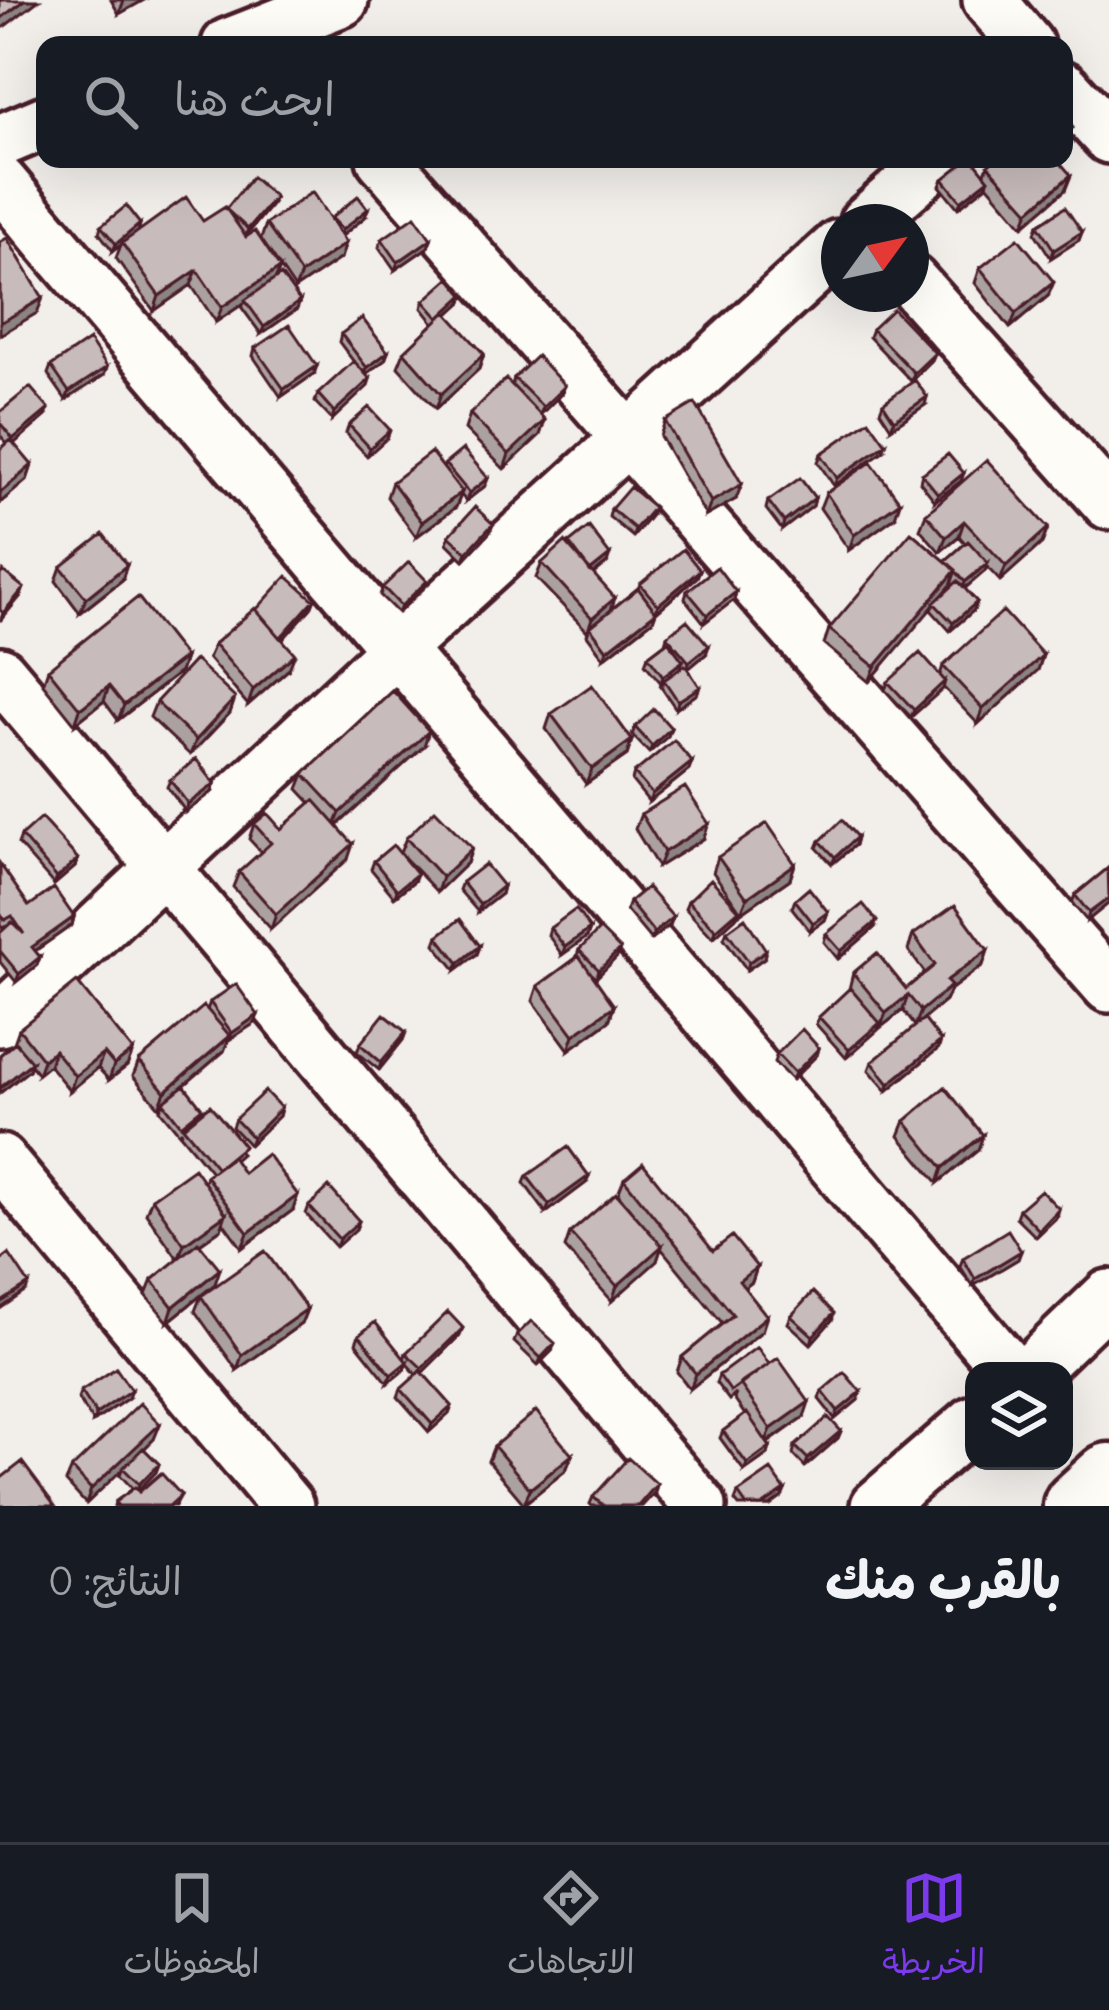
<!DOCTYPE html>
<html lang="ar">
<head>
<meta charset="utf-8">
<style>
	:root { --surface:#171b24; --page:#242831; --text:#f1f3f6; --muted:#9ea1a6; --line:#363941; --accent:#7c3aed }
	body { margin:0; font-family:Delius,"Playpen Sans Arabic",sans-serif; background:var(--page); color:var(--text); direction:rtl }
	.controls { position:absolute; right:36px; bottom:36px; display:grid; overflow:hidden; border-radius:24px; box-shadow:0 12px 48px #0002 }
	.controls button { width:108px; height:108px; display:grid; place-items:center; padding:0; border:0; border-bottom:3px solid var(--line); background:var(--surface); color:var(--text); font:60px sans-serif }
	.compass { position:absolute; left:821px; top:204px; width:108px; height:108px; border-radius:50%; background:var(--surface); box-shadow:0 12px 48px #0002; rotate:57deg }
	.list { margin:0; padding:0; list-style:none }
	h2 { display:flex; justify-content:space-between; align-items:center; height:156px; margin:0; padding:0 48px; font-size:51px }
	h2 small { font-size:39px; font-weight:400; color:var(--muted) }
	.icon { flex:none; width:66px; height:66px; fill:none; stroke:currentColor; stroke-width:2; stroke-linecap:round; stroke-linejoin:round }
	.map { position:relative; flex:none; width:1109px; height:1506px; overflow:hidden; direction:ltr }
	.search { position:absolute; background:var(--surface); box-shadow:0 12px 48px #0002; left:36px; right:36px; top:36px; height:132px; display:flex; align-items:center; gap:30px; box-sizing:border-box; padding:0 42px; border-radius:24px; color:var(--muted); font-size:45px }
	.sheet { height:336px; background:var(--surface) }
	nav { display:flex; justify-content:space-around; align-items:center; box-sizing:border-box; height:168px; border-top:3px solid var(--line); background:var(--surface); font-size:33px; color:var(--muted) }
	nav a { display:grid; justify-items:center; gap:6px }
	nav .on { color:var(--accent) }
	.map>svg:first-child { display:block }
</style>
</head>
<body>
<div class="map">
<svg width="1109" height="1506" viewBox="0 0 1109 1506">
	<rect width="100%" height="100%" fill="#f2efeb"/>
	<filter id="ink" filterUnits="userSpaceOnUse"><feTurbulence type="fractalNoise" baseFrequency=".00833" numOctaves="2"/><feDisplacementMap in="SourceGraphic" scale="24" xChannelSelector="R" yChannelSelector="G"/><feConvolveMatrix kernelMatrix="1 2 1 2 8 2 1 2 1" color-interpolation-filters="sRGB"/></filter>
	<g filter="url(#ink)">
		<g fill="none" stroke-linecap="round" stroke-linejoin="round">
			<defs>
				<path id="minor" d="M989 0 1027 45
					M228 45 342 0
					M1064 88 1109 137
					M0 141 45 122
					M383 159 1109 986
					M0 182 1010 1371
					M866 222 938 159
					M911 281 1109 503
					M0 673 700 1506
					M0 1020 398 648 839 246
					M0 1161 287 1506
					M1031 1371 1109 1296
					M877 1506 974 1422"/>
				<path id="trunk" d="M1077 1506 1109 1477"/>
			</defs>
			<!-- minor casing -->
			<use href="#minor" stroke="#4a1f2b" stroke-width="60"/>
			<!-- trunk casing -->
			<use href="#trunk" stroke="#4a1f2b" stroke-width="75"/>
			<!-- minor -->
			<use href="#minor" stroke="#fdfcf7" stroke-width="51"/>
			<!-- trunk -->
			<use href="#trunk" stroke="#fdfcf7" stroke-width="66"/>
		</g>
		<!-- wall -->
		<path fill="#aca1a1" stroke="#4a1f2b" stroke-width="3" d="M111 0H144L119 14Z
			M988 165 1071 175 1065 190 1023 226 987 184 958 208 940 186 943 179 985 173Z
			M272 204 246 236 280 268 276 278 300 301 297 309 261 334 242 308 244 303 216 322 191 285 154 311 116 258 121 245 113 251 99 233 101 226 140 224 138 232 203 221 226 209Z
			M365 217 342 236 341 258 295 289 261 239 266 224Z
			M1038 225 1082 232 1079 240 1051 258 1035 233Z
			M382 239H431L428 247 395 270 379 247Z
			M980 268 1048 296 1010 328 975 283Z
			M464 295 462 302 448 315 484 354 479 369 436 409 398 367 404 352 434 323 422 308 424 301Z
			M872 329 935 353 932 360 911 381 869 337Z
			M341 334 388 352 385 360 367 374 368 386 332 420 315 402 318 394 354 362 339 342Z
			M255 348 314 374 281 397 253 356Z
			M51 366 107 367 104 375 66 400 48 374Z
			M514 378 562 393 540 415 545 420 540 435 504 469 465 429 470 414 512 385Z
			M883 403 925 405 891 428 880 411Z
			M0 412 46 416 13 444 32 465 27 480 0 503V450L7 443 0 435Z
			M665 421 736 499 706 516 660 436Z
			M349 425 390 430 387 438 367 456 346 433Z
			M883 451 834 486 818 462 821 454Z
			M445 464 488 478 485 486 466 501 461 495 456 507 416 537 387 497 392 482 443 468Z
			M922 474 961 481 935 501 920 482Z
			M826 493 895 517 849 550 820 508Z
			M815 498 813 506 782 530 766 509 768 501Z
			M611 509 651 515 633 537 609 517Z
			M926 514 1048 528 1042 543 1000 581 986 566 985 571 964 589 977 602 974 610 950 631 931 610 933 605 869 682 824 644 829 629 946 561 965 543 959 536 940 552 920 529Z
			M493 524 490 532 464 560 447 543 449 536Z
			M569 543 607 563 593 574 610 610 638 589 640 584 700 570 697 577 656 612 653 620 604 658 587 635 588 632 536 578 542 563 568 546Z
			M61 567 122 580 80 613 56 581Z
			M383 587 424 588 398 613 380 595Z
			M687 591 736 592 734 600 704 623 685 599Z
			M314 600 311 608 282 640 289 669 248 705 208 658 214 644 257 610Z
			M667 636 706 654 687 669 697 694 676 709 661 687 663 682 661 683 645 664 648 656 665 643Z
			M1043 655 1038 670 978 724 943 687 911 717 885 690 888 682 940 675 943 666Z
			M185 657 180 672 118 720 104 701 75 724 43 684 48 669Z
			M235 698 230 713 190 755 150 717 156 702Z
			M551 714 632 740 627 755 586 784 546 729Z
			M635 727 671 728 668 736 649 753 632 735Z
			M424 746 337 826 348 859 271 929 233 887 239 872 261 852 249 839 254 824 281 829 311 803 298 789 304 774Z
			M692 762 689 770 649 802 632 781 634 773Z
			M170 780 212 792 186 812 167 787Z
			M641 814 703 839 658 867 635 829Z
			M21 836 75 867 54 885 18 844Z
			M857 837 855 845 832 864 817 848 820 841Z
			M406 838 472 848 467 863 437 892 400 853Z
			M718 857 795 864 790 879 741 913 739 910 736 917 713 938 685 908 688 901 738 908 713 872Z
			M374 861 414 881 394 897 371 869Z
			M0 864 29 906 74 917 72 925 35 951 40 957 37 965 16 982 0 962V933L10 925 2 928 0 925Z
			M1108 868 1109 903 1087 921 1072 903 1075 895Z
			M462 882 503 886 501 894 478 912 459 890Z
			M795 900 828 912 825 920 810 931 792 908Z
			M629 902 673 917 670 925 651 940 626 910Z
			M550 928 590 929 587 937 562 955 548 935Z
			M874 928 838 959 824 942 826 934Z
			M727 931 764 958 747 970 724 938Z
			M913 935 988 950 983 965 950 990 945 1001 915 1026 903 1010 880 1028 879 1027 878 1030 846 1058 816 1024 819 1017 849 989 853 973 906 989 925 973 908 950Z
			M438 936 480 946 477 954 456 970 435 944Z
			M620 949 617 957 596 978 592 974 614 1006 609 1021 569 1050 533 1001 538 986 576 958 579 950Z
			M210 1002 255 1023 228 1040 224 1051 184 1085 200 1113 241 1154 234 1160 243 1173 293 1210 242 1248 223 1222 221 1229 200 1244 215 1284 168 1322 146 1295 152 1280 178 1259 146 1213 152 1198 204 1182 206 1176 211 1172 180 1134 182 1130 179 1133 160 1110 162 1104 159 1107 133 1076 139 1061 207 1010Z
			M19 1029 133 1051 127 1066 109 1080 98 1068 70 1091 49 1065 38 1074 31 1065 29 1070 0 1093V1055L14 1043Z
			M406 1032 403 1040 379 1070 357 1052 360 1044Z
			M819 1048 817 1055 792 1080 774 1062 777 1054Z
			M939 1048 887 1091 869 1070 872 1062Z
			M281 1108 279 1116 249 1145 232 1127 235 1119Z
			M905 1121 983 1135 978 1150 938 1183 899 1136Z
			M527 1176 586 1183 546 1213 524 1183Z
			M624 1179 713 1251 757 1267 752 1282 744 1288 762 1331 690 1389 677 1372 682 1357 723 1324 661 1248 657 1261 612 1301 565 1248 570 1233 637 1218 618 1194Z
			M309 1206 359 1221 356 1229 336 1247 306 1214Z
			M1019 1209 1057 1217 1036 1237 1016 1217Z
			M1021 1251 1018 1259 973 1286 960 1266 963 1258Z
			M201 1296 307 1309 301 1324 237 1370 195 1311Z
			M791 1316 832 1320 811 1344 788 1323Z
			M359 1335 404 1359 406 1353 460 1335 422 1373 452 1406 449 1414 429 1432 398 1397 401 1389 417 1375 406 1363 404 1370 388 1383 356 1343Z
			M517 1335 552 1351 538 1365 514 1342Z
			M719 1375 804 1417 768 1443 770 1447 768 1454 744 1471 720 1438 723 1431 745 1415 734 1399 736 1394 729 1400 716 1383Z
			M81 1391 128 1398 93 1422 78 1399Z
			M822 1391 861 1392 858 1400 835 1419 819 1399Z
			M160 1424 154 1439 144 1449 159 1464 156 1472 138 1490 139 1492 181 1495 175 1506H114L115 1502 133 1489 120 1475 122 1469 86 1504 66 1482 72 1468Z
			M841 1431 838 1438 805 1467 793 1454 795 1446Z
			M494 1446 572 1455 566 1470 524 1504 488 1461Z
			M657 1484 655 1492 642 1506H592L590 1504 593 1497Z
			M785 1490 782 1497 770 1506H739L735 1501 738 1493Z"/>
		<!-- shaded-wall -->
		<path fill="#8c8383" stroke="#4a1f2b" stroke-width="3" d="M25 0H39L0 30V19Z
			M124 0H144L119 14Z
			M1071 175 1065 190 1023 226 1029 211Z
			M989 179 986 186 958 208 961 201Z
			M275 197 272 204 245 237 248 229Z
			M368 209 365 217 339 238 342 230Z
			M140 224 138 232 113 251 116 244Z
			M1082 232 1079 240 1051 258 1054 250Z
			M431 239 428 247 395 270 398 262Z
			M346 243 341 258 295 289 301 274Z
			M280 268 274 283 216 322 222 307Z
			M197 270 191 285 154 311 159 296Z
			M1054 282 1048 296 1010 328 1016 313Z
			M464 295 462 302 436 325 439 318Z
			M43 298 37 313 0 335V323Z
			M300 301 297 309 261 334 264 327Z
			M388 352 385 360 364 376 367 368Z
			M935 353 932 360 911 381 914 373Z
			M484 354 479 369 436 409 441 394Z
			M317 366 314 374 281 397 284 389Z
			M107 367 104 375 66 400 69 392Z
			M370 379 368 386 332 420 334 412Z
			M565 386 562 393 540 415 543 407Z
			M927 397 925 405 891 428 894 420Z
			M49 409 46 416 10 447 13 439Z
			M545 420 540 435 504 469 509 454Z
			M390 430 387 438 367 456 370 448Z
			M886 444 883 451 834 486 837 478Z
			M32 465 27 480 0 503V493Z
			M964 473 961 481 935 501 938 494Z
			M488 478 485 486 466 501 469 493Z
			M742 484 736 499 706 516 711 502Z
			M462 492 456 507 416 537 422 522Z
			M815 498 813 506 782 530 784 522Z
			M900 502 895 517 849 550 854 535Z
			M654 507 651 515 633 537 635 529Z
			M964 521 959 536 940 552 946 537Z
			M493 524 490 532 464 560 467 552Z
			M1048 528 1042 543 1000 581 1006 566Z
			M610 555 607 563 587 579 590 571Z
			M988 563 985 571 963 590 965 582Z
			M127 565 122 580 80 613 86 598Z
			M700 570 697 577 656 612 653 620 604 658 607 650 655 613 658 605Z
			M956 570 951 585 869 682 875 667Z
			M427 581 424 588 398 613 401 606Z
			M24 588 21 596 0 621 3 613Z
			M736 592 734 600 704 623 707 615Z
			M615 598 610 613 590 627 587 633 592 618Z
			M314 600 311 608 277 646 280 638Z
			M977 602 974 610 950 631 953 623Z
			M709 646 706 654 687 670 689 662Z
			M295 654 289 669 248 705 253 690Z
			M1043 655 1038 670 978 724 983 709Z
			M185 657 180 672 118 720 124 705Z
			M683 661 680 668 661 683 663 676Z
			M945 681 943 689 911 717 914 710Z
			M109 686 104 701 75 724 80 709Z
			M700 687 697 694 676 709 678 701Z
			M235 698 230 713 190 755 196 740Z
			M671 728 668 736 649 753 652 746Z
			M429 731 424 746 334 828 340 813Z
			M632 740 627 755 586 784 592 769Z
			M692 762 689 770 649 802 652 794Z
			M215 784 212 792 186 812 188 804Z
			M709 824 703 839 658 867 664 852Z
			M857 837 855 845 832 864 835 857Z
			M353 844 348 859 271 929 276 914Z
			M472 848 467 863 437 892 442 877Z
			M78 859 75 867 54 885 57 878Z
			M795 864 790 879 741 913 747 898Z
			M417 874 414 881 394 897 397 890Z
			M503 886 501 894 478 912 480 905Z
			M1109 898V903L1087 921 1089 913Z
			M739 910 736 917 713 938 716 930Z
			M828 912 825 920 810 931 813 923Z
			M74 917 72 925 29 955 32 947Z
			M673 917 670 925 651 940 654 933Z
			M877 921 874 928 838 959 841 951Z
			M590 929 587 937 562 955 565 947Z
			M480 946 477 954 456 970 459 963Z
			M620 949 617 957 596 978 599 970Z
			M766 950 764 958 747 970 749 962Z
			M988 950 983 965 950 990 945 1001 915 1026 921 1011 946 981Z
			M40 957 37 965 16 982 19 974Z
			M908 995 903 1010 880 1028 886 1013Z
			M614 1006 609 1021 569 1050 574 1035Z
			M258 1015 255 1023 229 1040 232 1033Z
			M880 1023 878 1030 846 1058 849 1050Z
			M406 1032 403 1040 379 1070 381 1062Z
			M230 1036 224 1051 159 1107 165 1092Z
			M941 1041 939 1048 887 1091 889 1084Z
			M819 1048 817 1055 792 1080 795 1073Z
			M54 1050 49 1065 38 1074 43 1060Z
			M133 1051 127 1066 109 1080 114 1065Z
			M104 1053 98 1068 70 1091 75 1076Z
			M32 1062 29 1070 0 1093V1088Z
			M281 1108 279 1116 249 1145 252 1137Z
			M983 1135 978 1150 938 1183 943 1168Z
			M589 1176 586 1183 546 1213 549 1205Z
			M298 1195 293 1210 242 1248 248 1233Z
			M1059 1209 1057 1217 1036 1237 1039 1230Z
			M226 1214 221 1229 178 1259 184 1244Z
			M359 1221 356 1229 336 1247 339 1239Z
			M662 1246 657 1261 612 1301 617 1286Z
			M1021 1251 1018 1259 973 1286 975 1279Z
			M757 1267 752 1282 734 1296 739 1281Z
			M220 1269 215 1284 168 1322 173 1307Z
			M29 1284 26 1291 0 1309V1303Z
			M307 1309 301 1324 237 1370 242 1355Z
			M834 1313 832 1320 811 1344 813 1336Z
			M767 1316 762 1331 690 1389 696 1374Z
			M463 1328 460 1335 419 1376 422 1368Z
			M555 1343 552 1351 538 1365 541 1358Z
			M407 1362 404 1370 388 1383 391 1375Z
			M131 1390 128 1398 93 1422 96 1414Z
			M861 1392 858 1400 835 1419 838 1411Z
			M809 1402 804 1417 765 1444 771 1429Z
			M452 1406 449 1414 429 1432 432 1424Z
			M160 1424 154 1439 86 1504 91 1489Z
			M841 1431 838 1438 805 1467 808 1459Z
			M770 1447 768 1454 744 1471 747 1464Z
			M572 1455 566 1470 524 1504 530 1489Z
			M159 1464 156 1472 136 1492 139 1484Z
			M657 1484 655 1492 642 1506H638Z
			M785 1490 782 1497 770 1506H762Z"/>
		<!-- building -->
		<path fill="#c8bbbb" stroke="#4a1f2b" stroke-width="3" d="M0 0H25L0 19Z
			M1064 116 1073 128 1064 134Z
			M968 159H973L989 179 961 201 943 179Z
			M994 159H1057L1071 175 1029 211 988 165Z
			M252 177 275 197 248 229 226 209Z
			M312 192 346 243 301 274 266 224Z
			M358 196 368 209 342 230 331 218Z
			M186 197 203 221 225 207 246 237 255 231 280 268 222 307 197 270 159 296 122 243Z
			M126 206 140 224 116 244 101 226Z
			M1065 207 1082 232 1054 250 1038 225Z
			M415 216 431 239 398 262 382 239Z
			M7 238 43 298 0 323V242Z
			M1018 238 1054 282 1016 313 980 268Z
			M281 275 300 301 264 327 245 300Z
			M450 278 464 295 439 318 424 301Z
			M893 309 935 353 914 373 872 329Z
			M446 312 484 354 441 394 404 352Z
			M362 318 388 352 367 368 341 334Z
			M289 325 317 366 284 389 255 348Z
			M89 340 107 367 69 392 51 366Z
			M537 356 565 386 543 407 514 378Z
			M354 361 370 379 334 412 318 394Z
			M506 379 545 420 509 454 470 414Z
			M915 380 927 397 894 420 883 403Z
			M30 387 49 409 13 439 0 423V412Z
			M695 403 742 484 711 502 665 421Z
			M369 407 390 430 370 448 349 425Z
			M869 420 886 444 837 478 821 454Z
			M11 440 32 465 0 493V450Z
			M463 449 488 478 469 493 445 464Z
			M431 452 462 492 422 522 392 482Z
			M948 454 964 473 938 494 922 474Z
			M987 460 1048 528 1006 566 964 521 946 537 926 514Z
			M871 462 900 502 854 535 826 493Z
			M800 478 815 498 784 522 768 501Z
			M630 487 654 507 635 529 611 509Z
			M475 507 493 524 467 552 449 536Z
			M589 527 610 555 590 571 569 543Z
			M911 532 956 570 875 667 829 629Z
			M103 534 127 565 86 598 61 567Z
			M968 541 988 563 965 582 946 560Z
			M565 542 615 598 592 618 542 563Z
			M683 549 700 570 658 605 640 584Z
			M409 562 427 581 401 606 383 587Z
			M717 567 736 592 707 615 687 591Z
			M3 571 24 588 3 613 0 610V575Z
			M287 576 314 600 280 638 256 610Z
			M958 581 977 602 953 623 934 603Z
			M638 588 656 612 607 650 590 627Z
			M138 597 185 657 124 705 109 686 80 709 48 669Z
			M255 608 295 654 253 690 214 644Z
			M1003 611 1043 655 983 709 943 666Z
			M687 620 709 646 689 662 667 636Z
			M668 641 683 661 663 676 648 656Z
			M920 653 945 681 914 710 888 682Z
			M195 660 235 698 196 740 156 702Z
			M685 665 700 687 678 701 664 680Z
			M592 685 632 740 592 769 551 714Z
			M393 691 429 731 340 813 304 774Z
			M654 709 671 728 652 746 635 727Z
			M674 740 692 762 652 794 634 773Z
			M196 759 215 784 188 804 170 780Z
			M685 787 709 824 664 852 641 814Z
			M314 800 353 844 276 914 239 872 271 843 254 824 267 813 281 829Z
			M435 810 472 848 442 877 406 838Z
			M41 818 78 859 57 878 21 836Z
			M842 820 857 837 835 857 820 841Z
			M767 823 795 864 747 898 718 857Z
			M393 845 417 874 397 890 374 861Z
			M0 864 29 906 54 888 74 917 32 947 40 957 19 974 0 951V933L12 922 24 934 12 916 5 920 0 913Z
			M485 864 503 886 480 905 462 882Z
			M1108 868 1109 898 1089 913 1075 895Z
			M711 879 739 910 716 930 688 901Z
			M647 887 673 917 654 933 629 902Z
			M809 888 828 912 813 923 795 900Z
			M863 904 877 921 841 951 826 934Z
			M955 905 988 950 946 981 951 986 921 1011 908 995 886 1013 853 973 877 953 906 989 935 965 913 935Z
			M576 909 590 929 565 947 550 928Z
			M745 918 766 950 749 962 727 931Z
			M460 919 480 946 459 963 438 936Z
			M600 929 620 949 599 970 579 950Z
			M579 956 614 1006 574 1035 538 986Z
			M77 982 133 1051 114 1065 104 1053 75 1076 54 1050 43 1060 19 1029Z
			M236 984 258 1015 232 1033 210 1002Z
			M850 988 880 1023 849 1050 819 1017Z
			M204 1006 230 1036 165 1092 139 1061Z
			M384 1014 406 1032 381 1062 360 1044Z
			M924 1019 941 1041 889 1084 872 1062Z
			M802 1029 819 1048 795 1073 777 1054Z
			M15 1042 32 1062 0 1088V1055Z
			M184 1085 202 1108 181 1125 163 1102Z
			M945 1087 983 1135 943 1168 905 1121Z
			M265 1091 281 1108 252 1137 235 1119Z
			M210 1105 244 1146 217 1168 183 1127Z
			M568 1147 589 1176 549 1205 527 1176Z
			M267 1154 298 1195 248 1233 206 1176 232 1157 243 1173Z
			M643 1163 713 1251 732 1236 757 1267 739 1281 767 1316 696 1374 682 1357 733 1315 624 1179Z
			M194 1168 226 1214 184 1244 152 1198Z
			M329 1187 359 1221 339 1239 309 1206Z
			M1041 1190 1059 1209 1039 1230 1019 1209Z
			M616 1193 662 1246 617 1286 570 1233Z
			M1008 1230 1021 1251 975 1279 963 1258Z
			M198 1242 220 1269 173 1307 152 1280Z
			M265 1251 307 1309 242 1355 201 1296Z
			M9 1254 29 1284 0 1303V1261Z
			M813 1292 834 1313 813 1336 791 1316Z
			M448 1312 463 1328 422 1368 406 1353Z
			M531 1321 555 1343 541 1358 517 1335Z
			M375 1322 407 1362 391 1375 359 1335Z
			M757 1347 769 1364 731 1392 719 1375Z
			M778 1358 809 1402 771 1429 740 1384Z
			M116 1368 131 1390 96 1414 81 1391Z
			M421 1371 452 1406 432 1424 401 1389Z
			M844 1372 861 1392 838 1411 822 1391Z
			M140 1403 160 1424 91 1489 72 1468Z
			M536 1411 572 1455 530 1489 494 1446Z
			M747 1413 770 1447 747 1464 723 1431Z
			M828 1417 841 1431 808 1459 795 1446Z
			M143 1448 159 1464 139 1484 123 1468Z
			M628 1458 657 1484 638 1506H604L593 1497Z
			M22 1462 55 1506H0V1479Z
			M771 1470 785 1490 762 1506H747L738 1493Z
			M161 1473 181 1495 169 1506H118L115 1502 135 1487 139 1492Z"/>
	</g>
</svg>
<div class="controls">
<button><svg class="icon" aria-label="layers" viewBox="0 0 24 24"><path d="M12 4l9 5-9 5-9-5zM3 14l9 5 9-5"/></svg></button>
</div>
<svg class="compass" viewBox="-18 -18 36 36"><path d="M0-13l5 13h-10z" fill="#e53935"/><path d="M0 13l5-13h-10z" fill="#9ea1a6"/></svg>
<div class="search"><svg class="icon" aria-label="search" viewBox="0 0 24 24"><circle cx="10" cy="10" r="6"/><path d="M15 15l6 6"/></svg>ابحث هنا</div>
</div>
<section class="sheet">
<h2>بالقرب منك<small>النتائج: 0</small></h2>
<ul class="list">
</ul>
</section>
<nav>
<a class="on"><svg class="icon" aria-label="map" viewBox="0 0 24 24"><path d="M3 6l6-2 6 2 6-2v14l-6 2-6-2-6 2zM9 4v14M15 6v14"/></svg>الخريطة</a>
<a><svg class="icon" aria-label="directions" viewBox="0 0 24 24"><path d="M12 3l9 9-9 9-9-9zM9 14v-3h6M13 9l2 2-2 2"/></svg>الاتجاهات</a>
<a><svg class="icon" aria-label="saved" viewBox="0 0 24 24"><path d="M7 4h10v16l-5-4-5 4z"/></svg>المحفوظات</a>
</nav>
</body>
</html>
